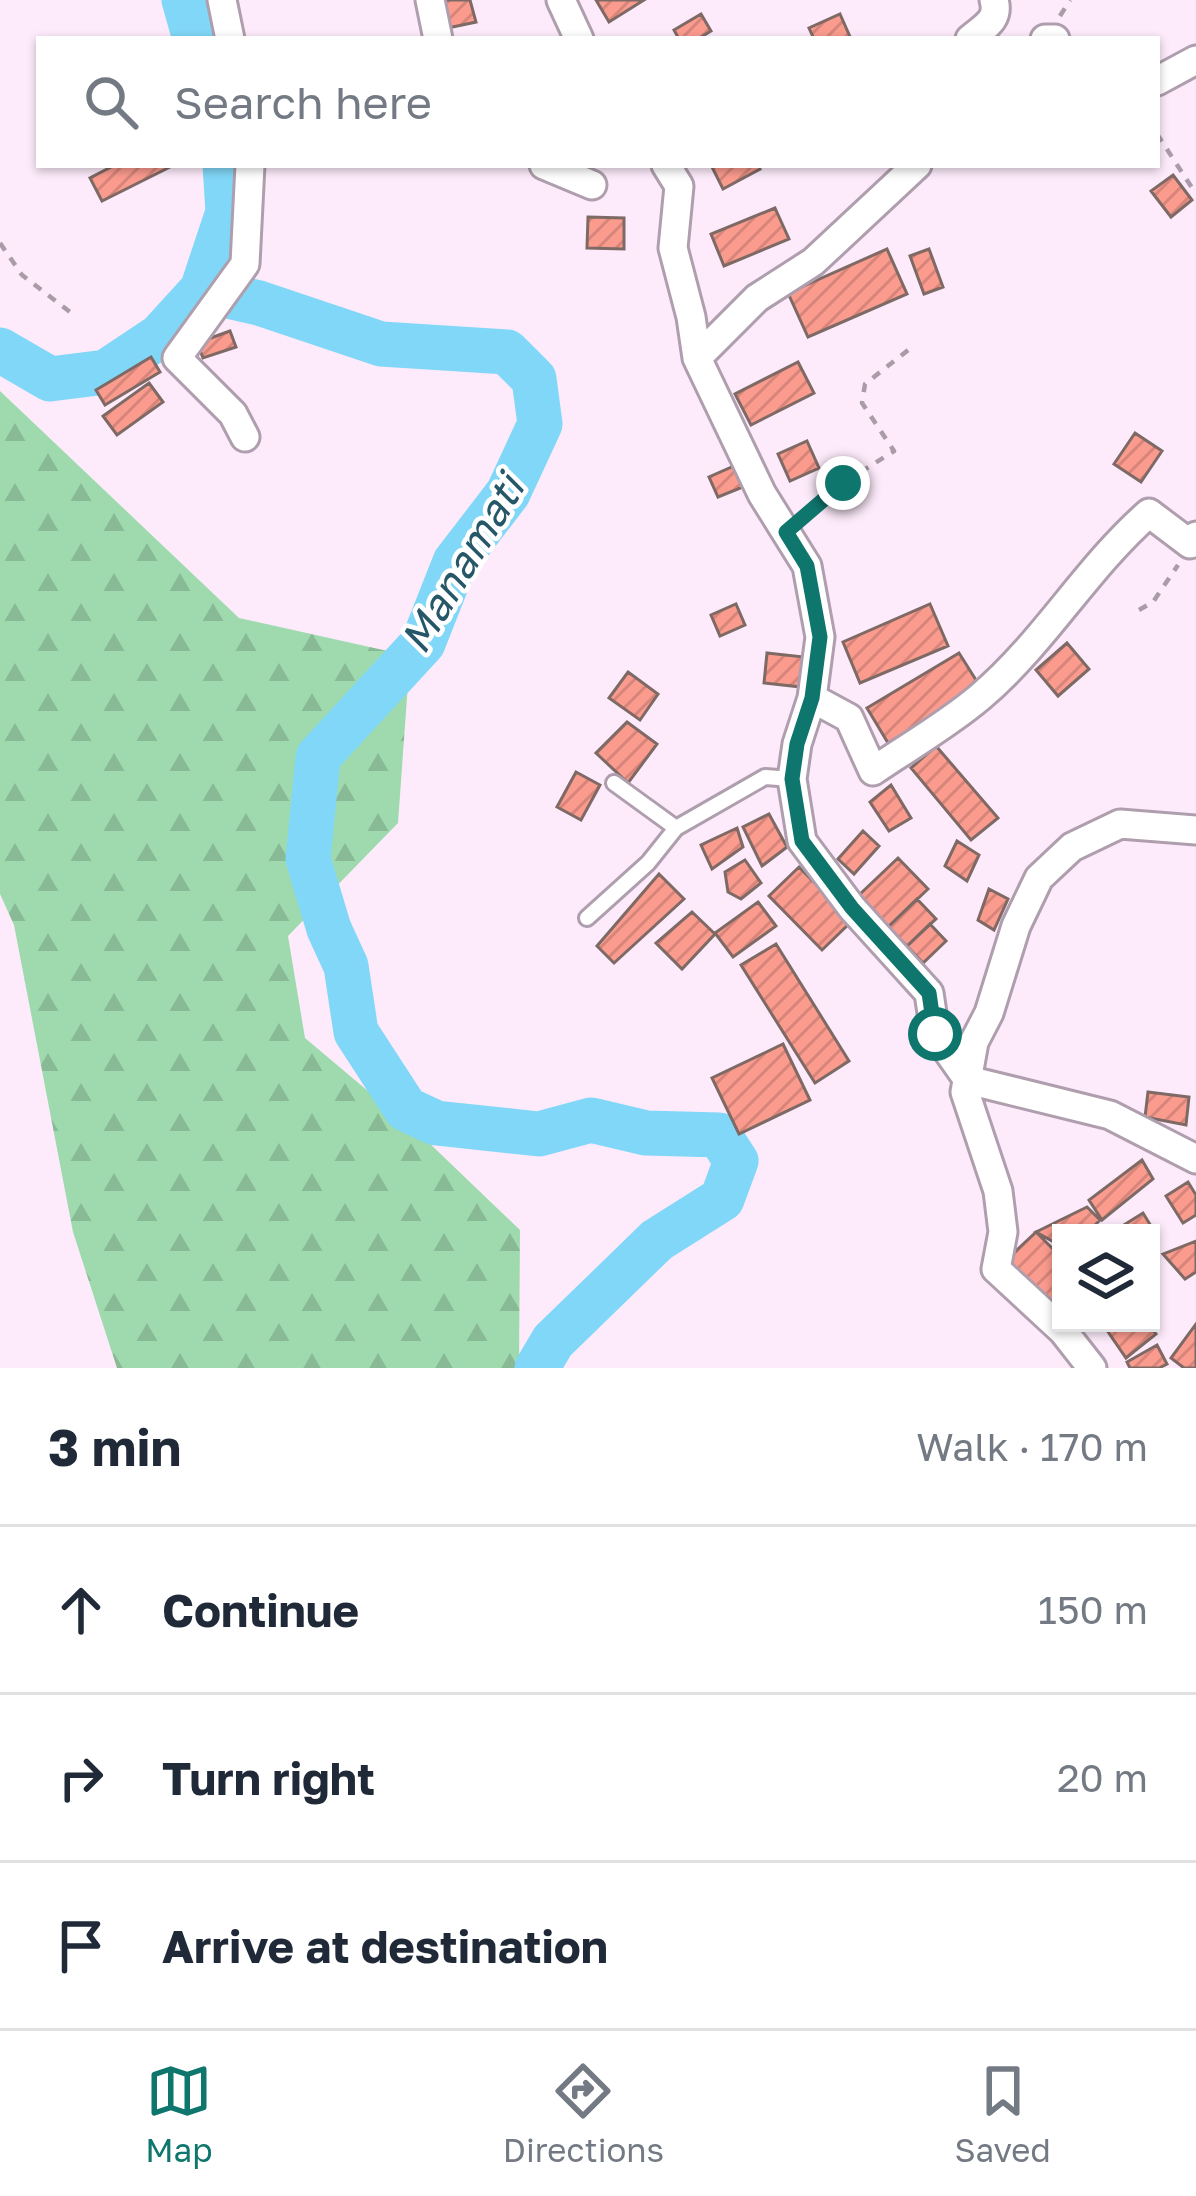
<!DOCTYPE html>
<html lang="en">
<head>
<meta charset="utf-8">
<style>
	:root { --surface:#fff; --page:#f6f6f7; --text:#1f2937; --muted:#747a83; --line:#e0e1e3; --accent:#0f766e }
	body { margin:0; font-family:"Golos Text",sans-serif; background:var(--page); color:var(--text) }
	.controls { position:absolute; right:36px; bottom:36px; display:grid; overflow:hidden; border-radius:0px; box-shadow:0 3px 9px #0004 }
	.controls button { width:108px; height:108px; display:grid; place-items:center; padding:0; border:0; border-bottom:3px solid var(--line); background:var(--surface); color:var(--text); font:60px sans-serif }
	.stop { position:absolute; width:36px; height:36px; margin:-27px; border:9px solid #0f766e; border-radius:50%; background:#fff }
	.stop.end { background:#0f766e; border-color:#fff; box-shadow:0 3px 12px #0008 }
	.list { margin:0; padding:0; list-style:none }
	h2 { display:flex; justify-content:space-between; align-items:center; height:156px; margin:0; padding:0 48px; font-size:51px }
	h2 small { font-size:39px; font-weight:400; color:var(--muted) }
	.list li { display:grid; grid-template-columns:78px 1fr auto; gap:36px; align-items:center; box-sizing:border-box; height:168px; padding:0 48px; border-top:3px solid var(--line) }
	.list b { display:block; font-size:45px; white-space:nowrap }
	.list em { font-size:39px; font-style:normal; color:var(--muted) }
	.icon { flex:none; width:66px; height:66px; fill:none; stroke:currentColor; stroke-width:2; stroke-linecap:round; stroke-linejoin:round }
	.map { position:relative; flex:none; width:1196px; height:1368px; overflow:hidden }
	.search { position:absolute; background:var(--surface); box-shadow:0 3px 9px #0004; left:36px; right:36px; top:36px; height:132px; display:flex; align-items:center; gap:30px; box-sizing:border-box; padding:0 42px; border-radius:0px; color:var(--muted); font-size:45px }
	.sheet { height:660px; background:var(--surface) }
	nav { display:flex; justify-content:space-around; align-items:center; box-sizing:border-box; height:168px; border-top:3px solid var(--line); background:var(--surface); font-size:33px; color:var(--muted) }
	nav a { display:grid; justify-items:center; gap:6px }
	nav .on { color:var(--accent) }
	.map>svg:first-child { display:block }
</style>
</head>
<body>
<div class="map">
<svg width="1196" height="1368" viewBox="0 0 1196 1368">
	<defs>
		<pattern id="forest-firs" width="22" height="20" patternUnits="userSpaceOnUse" patternTransform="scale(3)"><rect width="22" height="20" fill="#9fdaae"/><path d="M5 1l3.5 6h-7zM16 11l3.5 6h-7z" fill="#88ba95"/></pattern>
		<pattern id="building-hatch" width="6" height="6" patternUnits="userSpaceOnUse" patternTransform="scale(3)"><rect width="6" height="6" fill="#fb9b8e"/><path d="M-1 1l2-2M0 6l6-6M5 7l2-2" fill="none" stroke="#d7857a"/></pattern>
	</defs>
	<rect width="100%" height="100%" fill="#fdebfb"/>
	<!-- forest -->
	<path fill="url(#forest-firs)" d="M0 391 239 618 410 656 398 823 288 936 305 1038 425 1139 520 1230 519 1368H117L73 1232 14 925 0 894Z"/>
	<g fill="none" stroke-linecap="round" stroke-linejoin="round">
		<!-- river -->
		<path stroke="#81d7f7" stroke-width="45" d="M184 0 195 39
			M225 165 228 212 202 290 259 303 381 344 507 352 534 379 540 424 508 493 455 562 423 643 318 757 308 859 329 929 346 966 356 1032 406 1109 436 1123 539 1134 591 1120 646 1133 719 1135 736 1161 722 1199 657 1240 553 1341 537 1368
			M0 350 50 379 106 372 160 336 202 290"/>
	</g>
	<!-- building -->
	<path fill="url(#building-hatch)" stroke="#7e6965" stroke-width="3" d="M441 0H470L476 22 448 28Z
		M596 0H644L609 22Z
		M701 14 711 31 698 39H679L674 30Z
		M840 14 851 39H814L809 28Z
		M115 165H174L102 201 90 178Z
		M711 165H758L760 169 723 189Z
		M1173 175 1192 200 1171 217 1151 191Z
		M775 208 789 239 724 266 711 234Z
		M588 217 624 218V249L587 248Z
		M887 249 907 294 808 337 788 293Z
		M929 249 943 287 924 294 910 256Z
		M230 331 236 347 203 358 197 343Z
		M151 357 160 372 105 405 96 390Z
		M798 362 814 393 751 425 735 394Z
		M149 383 163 402 117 435 103 416Z
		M1135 433 1162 451 1141 482 1114 464Z
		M807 441 819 468 790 481 778 454Z
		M734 466 743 487 718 497 709 477Z
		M736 604 745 625 720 636 711 615Z
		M930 604 948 646 860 683 843 642Z
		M1067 643 1089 669 1058 696 1036 670Z
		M767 653 804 657 801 687 764 683Z
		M959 653 981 688 888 743 867 708Z
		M628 672 658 694 640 720 609 698Z
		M627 722 657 744 628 783 596 753Z
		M936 746 998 818 971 840 911 768Z
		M576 772 600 785 581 820 557 807Z
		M891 785 911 818 889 831 870 802Z
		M769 814 787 847 762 866 743 827Z
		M737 828 743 847 712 869 701 845Z
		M863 831 879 846 854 874 838 859Z
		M957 841 979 855 967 881 945 866Z
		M898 858 928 889 888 927 858 896Z
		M745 860 761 883 741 899 728 892 725 872Z
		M799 867 852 921 822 950 769 896Z
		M659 874 684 899 614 963 597 946Z
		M989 889 1008 899 994 930 978 920Z
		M917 899 936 919 907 946 888 927Z
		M758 902 776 926 733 957 715 933Z
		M692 912 715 934 682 969 656 943Z
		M930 924 946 941 923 963 907 946Z
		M776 944 849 1061 815 1083 741 965Z
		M783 1044 810 1100 739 1134 712 1078Z
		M1148 1092 1189 1097 1186 1125 1145 1117Z
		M1142 1160 1153 1179 1102 1220 1089 1200Z
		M1188 1182 1196 1195V1215L1183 1223 1166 1196Z
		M1087 1207 1100 1220 1087 1233H1061V1246L1036 1232Z
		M1143 1213 1151 1226 1145 1233H1111Z
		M1036 1232 1061 1257V1304L1055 1310 1005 1261Z
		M1196 1241V1272L1185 1279 1163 1254Z
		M1102 1323H1148L1156 1334 1126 1358Z
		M1196 1324V1368H1184L1171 1358Z
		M1157 1345 1167 1364 1159 1368H1130L1127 1362Z"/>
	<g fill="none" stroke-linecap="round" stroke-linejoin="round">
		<defs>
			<path id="service" d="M614 783 676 828 765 777 792 779
				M587 918 648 863 676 828"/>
			<path id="minor" d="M222 0 230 39
				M430 0 438 39
				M561 0 579 39
				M970 39C984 27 1000 20 994 0
				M1045 39H1055
				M1157 81 1196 60
				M544 165 592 185
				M666 165 679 186 673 248 691 317 697 358 762 494 807 566 820 637 812 698 797 744 792 779 802 841 852 908 929 993 935 1033 968 1080 1110 1115 1196 1159
				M697 358 757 298 813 262 917 165
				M245 437 233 414 177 358 245 264 250 165
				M812 698 849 718 873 771C908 747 947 725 980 697 1044 643 1086 568 1149 513L1190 544 1196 536
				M1092 1368 1063 1331 996 1269 1003 1232 998 1191 965 1092 974 1042 989 1013 1016 926 1039 878 1072 847 1120 824 1196 830"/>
		</defs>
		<!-- service casing -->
		<use href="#service" stroke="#af9ead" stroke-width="20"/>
		<!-- minor casing -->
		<use href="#minor" stroke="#af9ead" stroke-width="33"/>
		<!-- path -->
		<path stroke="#a99ba7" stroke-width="4.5" stroke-dasharray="9 9" stroke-linecap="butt" d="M1060 16 1070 0
			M1157 134 1196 194
			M0 243 22 275 74 315
			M804 516 843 483 894 451 862 403 865 384 912 347
			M1139 610 1153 602 1178 565"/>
		<!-- service -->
		<use href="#service" stroke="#fff" stroke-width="14"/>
		<!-- minor -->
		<use href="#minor" stroke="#fff" stroke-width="27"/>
	</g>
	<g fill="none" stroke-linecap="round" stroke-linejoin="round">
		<!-- route -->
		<path stroke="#0f766e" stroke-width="15" d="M843 483 786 532 807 566 820 637 812 698 797 744 792 779 802 841 852 908 929 993 935 1034"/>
	</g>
	<g text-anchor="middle" stroke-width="9" stroke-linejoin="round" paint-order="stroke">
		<!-- water labels -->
		<g font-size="42" font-style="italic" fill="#265768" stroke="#fff">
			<text transform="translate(462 564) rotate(-59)" y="15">Manamati</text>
		</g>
	</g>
</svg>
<div class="controls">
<button><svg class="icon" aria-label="layers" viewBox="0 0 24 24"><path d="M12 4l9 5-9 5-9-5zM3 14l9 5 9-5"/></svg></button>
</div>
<div class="stop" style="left:935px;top:1034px"></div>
<div class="stop end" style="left:843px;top:483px"></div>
<div class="search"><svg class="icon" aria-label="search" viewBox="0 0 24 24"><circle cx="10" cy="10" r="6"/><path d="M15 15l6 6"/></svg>Search here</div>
</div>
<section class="sheet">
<h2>3 min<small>Walk · 170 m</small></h2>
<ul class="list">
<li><svg class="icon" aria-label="ahead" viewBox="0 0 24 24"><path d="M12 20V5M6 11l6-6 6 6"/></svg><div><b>Continue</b></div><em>150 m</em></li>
<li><svg class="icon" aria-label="right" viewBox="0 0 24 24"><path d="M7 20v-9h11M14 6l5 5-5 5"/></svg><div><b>Turn right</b></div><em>20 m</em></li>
<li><svg class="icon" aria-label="arrive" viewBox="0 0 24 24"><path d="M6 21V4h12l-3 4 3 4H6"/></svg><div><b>Arrive at destination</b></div></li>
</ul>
</section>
<nav>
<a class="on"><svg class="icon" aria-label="map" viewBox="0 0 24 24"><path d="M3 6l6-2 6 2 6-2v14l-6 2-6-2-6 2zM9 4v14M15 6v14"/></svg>Map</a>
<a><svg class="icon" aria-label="directions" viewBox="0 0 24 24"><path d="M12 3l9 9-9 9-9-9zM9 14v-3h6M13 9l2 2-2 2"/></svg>Directions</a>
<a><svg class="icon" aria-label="saved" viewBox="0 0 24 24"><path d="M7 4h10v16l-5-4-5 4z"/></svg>Saved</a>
</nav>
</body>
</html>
